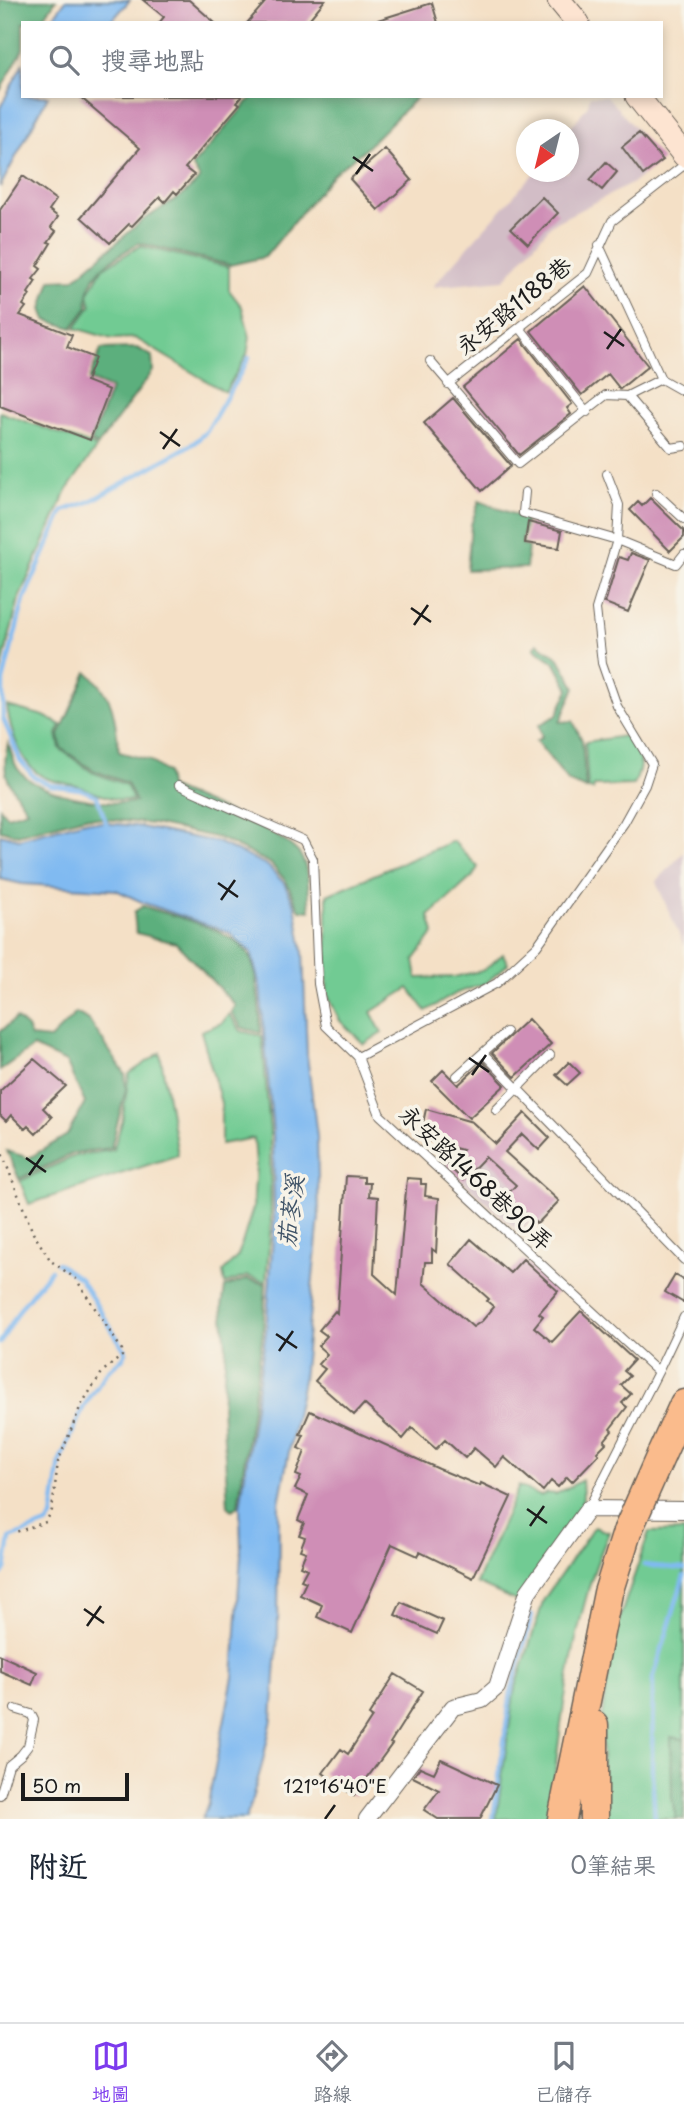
<!DOCTYPE html>
<html lang="zh-TW">
<head>
<meta charset="utf-8">
<style>
	:root { --surface:#fff; --page:#f2f2f3; --text:#1f2937; --muted:#747a83; --line:#e0e1e3; --accent:#7c3aed }
	body { margin:0; font-family:"Playpen Sans","LXGW WenKai TC",sans-serif; background:var(--page); color:var(--text) }
	.compass { position:absolute; left:516px; top:119px; width:63px; height:63px; border-radius:50%; background:var(--surface); box-shadow:0 4px 10px #0003; rotate:215deg }
	.scale { position:absolute; left:21px; bottom:18px; width:108px; box-sizing:border-box; padding-left:7px; border:4px solid #1c1c1c; border-top:0; font-size:19px; line-height:24px; white-space:nowrap; color:#1c1c1c; -webkit-text-stroke:5px #f7f3e8; paint-order:stroke }
	.list { margin:0; padding:0; list-style:none }
	h2 { display:flex; justify-content:space-between; align-items:center; height:91px; margin:0; padding:0 28px; font-size:30px }
	h2 small { font-size:23px; font-weight:400; color:var(--muted) }
	.icon { flex:none; width:38px; height:38px; fill:none; stroke:currentColor; stroke-width:2; stroke-linecap:round; stroke-linejoin:round }
	.map { position:relative; flex:none; width:684px; height:1819px; overflow:hidden }
	.search { position:absolute; background:var(--surface); box-shadow:0 4px 10px #0003; left:21px; right:21px; top:21px; height:77px; display:flex; align-items:center; gap:18px; box-sizing:border-box; padding:0 24px; border-radius:0px; color:var(--muted); font-size:26px }
	.sheet { height:203px; background:var(--surface) }
	nav { display:flex; justify-content:space-around; align-items:center; box-sizing:border-box; height:98px; border-top:2px solid var(--line); background:var(--surface); font-size:19px; color:var(--muted) }
	nav a { display:grid; justify-items:center; gap:4px }
	nav .on { color:var(--accent) }
	.map>svg:first-child { display:block }
</style>
</head>
<body>
<div class="map">
<svg width="684" height="1819" viewBox="0 0 684 1819">
	<rect width="100%" height="100%" fill="#f7f3e8"/>
	<filter id="ink" filterUnits="userSpaceOnUse"><feTurbulence type="fractalNoise" baseFrequency=".0143" numOctaves="2"/><feDisplacementMap in="SourceGraphic" scale="14" xChannelSelector="R" yChannelSelector="G"/><feConvolveMatrix kernelMatrix="1 2 1 2 8 2 1 2 1" color-interpolation-filters="sRGB"/></filter>
	<filter id="wash" filterUnits="userSpaceOnUse"><feTurbulence type="fractalNoise" baseFrequency=".00686" numOctaves="4" result="noise"/><feDisplacementMap in="SourceGraphic" scale="28" xChannelSelector="R" yChannelSelector="G"/><feGaussianBlur stdDeviation="1.57" result="paint"/><feColorMatrix in="noise" values="0 0 0 0 0 0 0 0 0 0 0 0 0 0 0 0 0 1.4 0 .05"/><feComposite in="paint" operator="in"/></filter>
	<g filter="url(#wash)">
		<rect width="100%" height="100%" fill="#f4e0c6"/>
		<!-- industrial -->
		<path fill="#d2bdc6" d="M590 96H607L663 160 631 184 552 224 504 280 432 287 535 172H568L569 130 588 105Z
			M684 852V946L656 882Z
			M479 1126 561 1202 538 1227 531 1221 520 1233 444 1164Z"/>
		<!-- green -->
		<path fill="#71cb93" stroke="#467458" stroke-width="2" d="M140 246 229 267V290L242 307 250 337 247 355 225 392 135 338 112 339 75 328 91 306 88 294 102 269Z
			M0 412 97 447 67 490 19 598 0 674Z
			M7 706 44 716 61 725 57 734 60 749 92 772 126 785 133 800C114 802 99 794 81 787 70 783 55 783 44 777 21 766 10 730 7 706Z
			M630 735C641 756 644 763 634 785L594 786 593 790 588 789 585 742Z
			M453 841 478 867 473 876 429 916 434 933 414 960 417 978 454 977 484 970 503 954 508 964 486 983 457 993 426 1011 409 988 371 1012 382 1033 364 1044 340 1021 327 994V895Z
			M229 1014 241 1031 262 1036 270 1132 271 1222 266 1282 247 1276 225 1284 223 1272 238 1256 253 1208 256 1165 254 1138 221 1144V1103L201 1031 222 1023Z
			M160 1053 178 1155 29 1204 20 1181 75 1156 113 1150 122 1122 129 1074Z
			M582 1480 583 1497 579 1513 518 1602 476 1583 519 1486 540 1496 547 1493 556 1494Z
			M594 1527 609 1532C602 1550 594 1569 589 1587 567 1663 558 1741 550 1819H496L514 1693 544 1599Z
			M684 1531V1819H604L601 1722 614 1635 649 1532Z"/>
		<!-- forest -->
		<path fill="#5caf7d" stroke="#3c664c" stroke-width="2" d="M0 0H56L40 23H23V49L0 91Z
			M253 96H418L365 149 333 174 265 257 230 265 139 243C114 258 83 273 88 307L72 328 46 320 42 309 51 280 74 279 143 220 184 194 200 179 192 166Z
			M137 348 152 356 153 371 98 445 91 442 111 389 89 380 101 349Z
			M479 501 526 519 522 544 528 547 526 568 467 570 471 525Z
			M537 643 558 657 575 687 560 722 573 721 582 740 586 789 569 782 536 741 542 737 539 725 557 715 569 689 554 662 534 648Z
			M87 672C115 695 115 718 119 752L149 760 167 773 169 787C198 801 289 832 302 858 310 874 308 894 310 911L300 910 286 881 270 863 219 838 153 824 85 817 18 835 0 830V808L7 816 27 810C9 783 0 777 8 743 11 751 13 762 18 769 36 795 107 806 136 802L127 783 93 770 61 748 59 735Z
			M143 906C174 917 227 927 247 952 258 965 260 1016 261 1033L242 1028 231 1012 235 1005 176 943 136 933 134 912Z
			M76 1013 89 1020 125 1074 126 1089 111 1148 74 1153 19 1179 7 1151 29 1158 67 1135 85 1103 66 1062 33 1047 0 1070V1032L16 1018 27 1028 31 1037 50 1039Z
			M247 1279 266 1284 263 1332 238 1506 232 1510 228 1506 222 1407 226 1347 222 1307 225 1287Z
			M671 1737 684 1739V1819H676L672 1799Z"/>
		<!-- water -->
		<path fill="#80baf1" stroke="#4e6b86" stroke-width="2" d="M66 0H130L110 23H49Z
			M23 63V96H48L0 187V108Z
			M85 821 136 826 217 842 267 865 284 883 295 905 303 951 307 1055 317 1136 319 1217 303 1380 279 1503 278 1633 272 1719 262 1765 246 1819H202L208 1803 233 1677 241 1553 240 1507 266 1331 274 1222 273 1134 260 987 251 952 228 932 144 903 116 890 22 884 0 879V834L19 839Z"/>
		<g fill="none" stroke-linecap="round" stroke-linejoin="round">
			<!-- stream -->
			<path stroke="#80baf1" stroke-width="4.5" d="M106 823 97 796 80 789 50 785 34 777 20 760 3 718V681L24 599 63 511 89 502 194 443 207 431 249 358
				M0 1343 22 1306 51 1270
				M644 1565 684 1569
				M0 1577 5 1569 10 1538 47 1524 52 1518 60 1461 84 1406 107 1372 123 1358 126 1352 80 1279 57 1263
				M493 1819 511 1692 532 1615
				M655 1819 652 1772 653 1679 684 1576"/>
		</g>
		<g id="blocks">
			<!-- building -->
			<path fill="#cf8eb6" d="M143 0H189L215 23H159L164 17Z
				M267 0H325L306 23H247Z
				M432 3 438 23H379L378 20Z
				M79 96H242L237 102 240 104 185 168 194 175 177 194 174 191 165 202 160 197 132 226 129 224 110 243 81 217 140 148Z
				M639 133 663 160 643 175 622 147Z
				M385 149 412 180 378 210 350 179Z
				M606 162 617 172 602 190 590 180Z
				M23 176 56 200 49 210 58 217 51 227 56 231 48 242 51 243 37 266 41 269 33 279 36 281 28 293 30 295 23 305 26 307 20 315 72 335 67 347 95 358 86 381 109 390 90 440 0 406V210Z
				M542 197 558 213 528 244 511 228Z
				M585 286 648 366 620 389 608 374 582 395 531 331Z
				M521 339 572 404 567 408 571 414 519 455 463 387Z
				M453 398 511 466 482 491 424 423Z
				M650 498 684 531V537L670 551 630 510 638 502 642 506Z
				M528 522 562 531 559 548 525 543Z
				M631 553 650 560 628 612 605 603 619 557 628 560Z
				M528 1019 551 1044 515 1077 492 1053Z
				M34 1059 66 1086 43 1108 52 1117 36 1134 28 1126 25 1129 11 1115 6 1121 0 1115V1091Z
				M483 1062 505 1085 469 1118 432 1081 443 1070 458 1085Z
				M569 1062 580 1073 567 1085 556 1075Z
				M426 1109 472 1122 496 1144 525 1113 550 1138 539 1150 522 1134 505 1152 559 1201 537 1224 506 1196 516 1185 485 1157 463 1180 447 1165 462 1150 427 1140 431 1125 423 1123Z
				M346 1176 364 1177V1183H370L369 1196 378 1197 374 1274 397 1295 407 1178 421 1179V1184H426L425 1196 439 1198 436 1252 432 1249V1262H425L423 1283 473 1327 482 1321 494 1307 487 1301 489 1299 450 1264 471 1239 510 1273 523 1259 558 1291 539 1313 543 1316 534 1327 552 1342 581 1311 634 1360 624 1371 630 1376 621 1385 631 1394 622 1403 627 1407 610 1429 612 1431 604 1441 606 1443 597 1452 599 1454 572 1482 567 1477 558 1487 551 1481 543 1491 504 1457 496 1467 474 1448 465 1458 445 1440 436 1449 412 1428 403 1439 364 1404 354 1415 315 1381 325 1369 318 1364 327 1354 318 1346 327 1336 319 1330 335 1311 337 1313Z
				M675 1275 684 1280V1303L665 1292Z
				M310 1411 439 1469 480 1486 481 1483 511 1497 473 1578 420 1552 418 1556 392 1544 352 1633 317 1617 322 1605 300 1595 306 1582 301 1580 307 1569 300 1566 306 1552 300 1550 305 1537 299 1535 304 1523 298 1520 308 1495 295 1489 301 1477 296 1475 305 1451 298 1448 304 1435 300 1434Z
				M401 1602 443 1621 437 1634 395 1615Z
				M0 1655 37 1672 32 1685 0 1671Z
				M395 1674 423 1691 390 1743 392 1744 354 1796 323 1773 341 1749 348 1754 372 1717 369 1715Z
				M441 1759 497 1785 480 1819H438L424 1810 439 1790 413 1777 420 1767 434 1773Z"/>
		</g>
	</g>
	<g filter="url(#ink)">
		<use href="#blocks" fill-opacity="0" stroke="#686158" stroke-width="2"/>
		<g fill="none" stroke-linecap="round" stroke-linejoin="round">
			<defs>
				<path id="service" d="M599 245 661 379
					M520 328 587 412
					M430 361 518 464 606 395 627 396 661 379 684 392
					M448 384 588 273 612 221 684 165
					M627 396 671 448 684 446
					M525 492 523 513 617 540 676 564 684 554
					M656 493 684 519
					M179 785 303 840 313 859 318 984 326 1026 358 1057 380 1115 658 1372 588 1509
					M483 1053 684 1260
					M358 1057 497 983 537 946 624 823 645 785 652 764 617 706 602 663 596 609 617 540 619 505 607 474
					M457 1076 506 1032
					M496 1110 550 1055
					M658 1372 684 1317
					M0 1795 9 1765 21 1755 28 1746 34 1720 31 1714 15 1709"/>
				<path id="minor" d="M367 1819 453 1707 482 1700 497 1687 528 1592 588 1509 684 1510"/>
				<path id="secondary" d="M559 0 578 23
					M637 96 684 155"/>
				<path id="motorway" d="M661 1455 684 1404
					M594 1725V1819
					M562 1819 608 1593 627 1532"/>
			</defs>
			<!-- service casing -->
			<use href="#service" stroke="#686158" stroke-width="10"/>
			<!-- minor casing -->
			<use href="#minor" stroke="#686158" stroke-width="18"/>
			<!-- secondary casing -->
			<use href="#secondary" stroke="#686158" stroke-width="25"/>
			<!-- motorway casing -->
			<use href="#motorway" stroke="#686158" stroke-width="31"/>
			<!-- path -->
			<path stroke="#686158" stroke-width="2.5" stroke-dasharray="2 5" stroke-linecap="butt" d="M0 1148 33 1233 51 1261 76 1279 122 1350V1356L103 1371 81 1405 58 1462 52 1510 46 1522 13 1533"/>
			<!-- service -->
			<use href="#service" stroke="#fff" stroke-width="8"/>
			<!-- minor -->
			<use href="#minor" stroke="#fff" stroke-width="16"/>
			<!-- secondary -->
			<use href="#secondary" stroke="#fde4d1" stroke-width="23"/>
			<!-- motorway -->
			<use href="#motorway" stroke="#fabb8c" stroke-width="28"/>
			<defs>
				<path id="motorway-bridge" d="M627 1532 661 1455"/>
			</defs>
			<!-- motorway-bridge casing -->
			<use href="#motorway-bridge" stroke="#686158" stroke-width="31" stroke-linecap="butt"/>
			<!-- motorway-bridge -->
			<use href="#motorway-bridge" stroke="#fabb8c" stroke-width="28"/>
		</g>
	</g>
	<!-- ticks -->
	<path fill="none" stroke="#1c1c1c" stroke-width="2.5" d="M353 157 373 171M356 174 370 154M604 332 624 346M607 349 621 329M160 432 180 446M163 449 177 429M411 608 431 622M414 625 428 605M218 883 238 897M221 900 235 880M469 1058 489 1072M472 1075 486 1055M26 1158 46 1172M29 1175 43 1155M276 1334 297 1348M279 1351 293 1331M527 1509 547 1523M530 1526 544 1506M84 1609 104 1623M87 1626 101 1606M325 1819 335 1805"/>
	<g text-anchor="middle" stroke-width="7" stroke-linejoin="round" paint-order="stroke">
		<!-- street labels -->
		<g font-size="23" fill="#1c1c1c" stroke="#f7f3e8">
			<text transform="translate(514 306) rotate(-39)" y="8">永安路1188巷</text>
			<text transform="translate(476 1178) rotate(43)" y="8">永安路1468巷90弄</text>
		</g>
		<!-- water labels -->
		<g font-size="24" font-style="italic" fill="#3f5367" stroke="#f7f3e8">
			<text transform="translate(291 1211) rotate(-83)" y="8">茄苳溪</text>
		</g>
	</g>
	<g font-size="18" text-anchor="middle" fill="#1c1c1c" stroke="#f7f3e8" stroke-width="7" stroke-linejoin="round" paint-order="stroke">
		<text x="335" y="1793">121°16'40"E</text>
	</g>
</svg>
<svg class="compass" viewBox="-18 -18 36 36"><path d="M0-13l5 13h-10z" fill="#e53935"/><path d="M0 13l5-13h-10z" fill="#747a83"/></svg>
<div class="scale">50 m</div>
<div class="search"><svg class="icon" aria-label="search" viewBox="0 0 24 24"><circle cx="10" cy="10" r="6"/><path d="M15 15l6 6"/></svg>搜尋地點</div>
</div>
<section class="sheet">
<h2>附近<small>0筆結果</small></h2>
<ul class="list">
</ul>
</section>
<nav>
<a class="on"><svg class="icon" aria-label="map" viewBox="0 0 24 24"><path d="M3 6l6-2 6 2 6-2v14l-6 2-6-2-6 2zM9 4v14M15 6v14"/></svg>地圖</a>
<a><svg class="icon" aria-label="directions" viewBox="0 0 24 24"><path d="M12 3l9 9-9 9-9-9zM9 14v-3h6M13 9l2 2-2 2"/></svg>路線</a>
<a><svg class="icon" aria-label="saved" viewBox="0 0 24 24"><path d="M7 4h10v16l-5-4-5 4z"/></svg>已儲存</a>
</nav>
</body>
</html>
